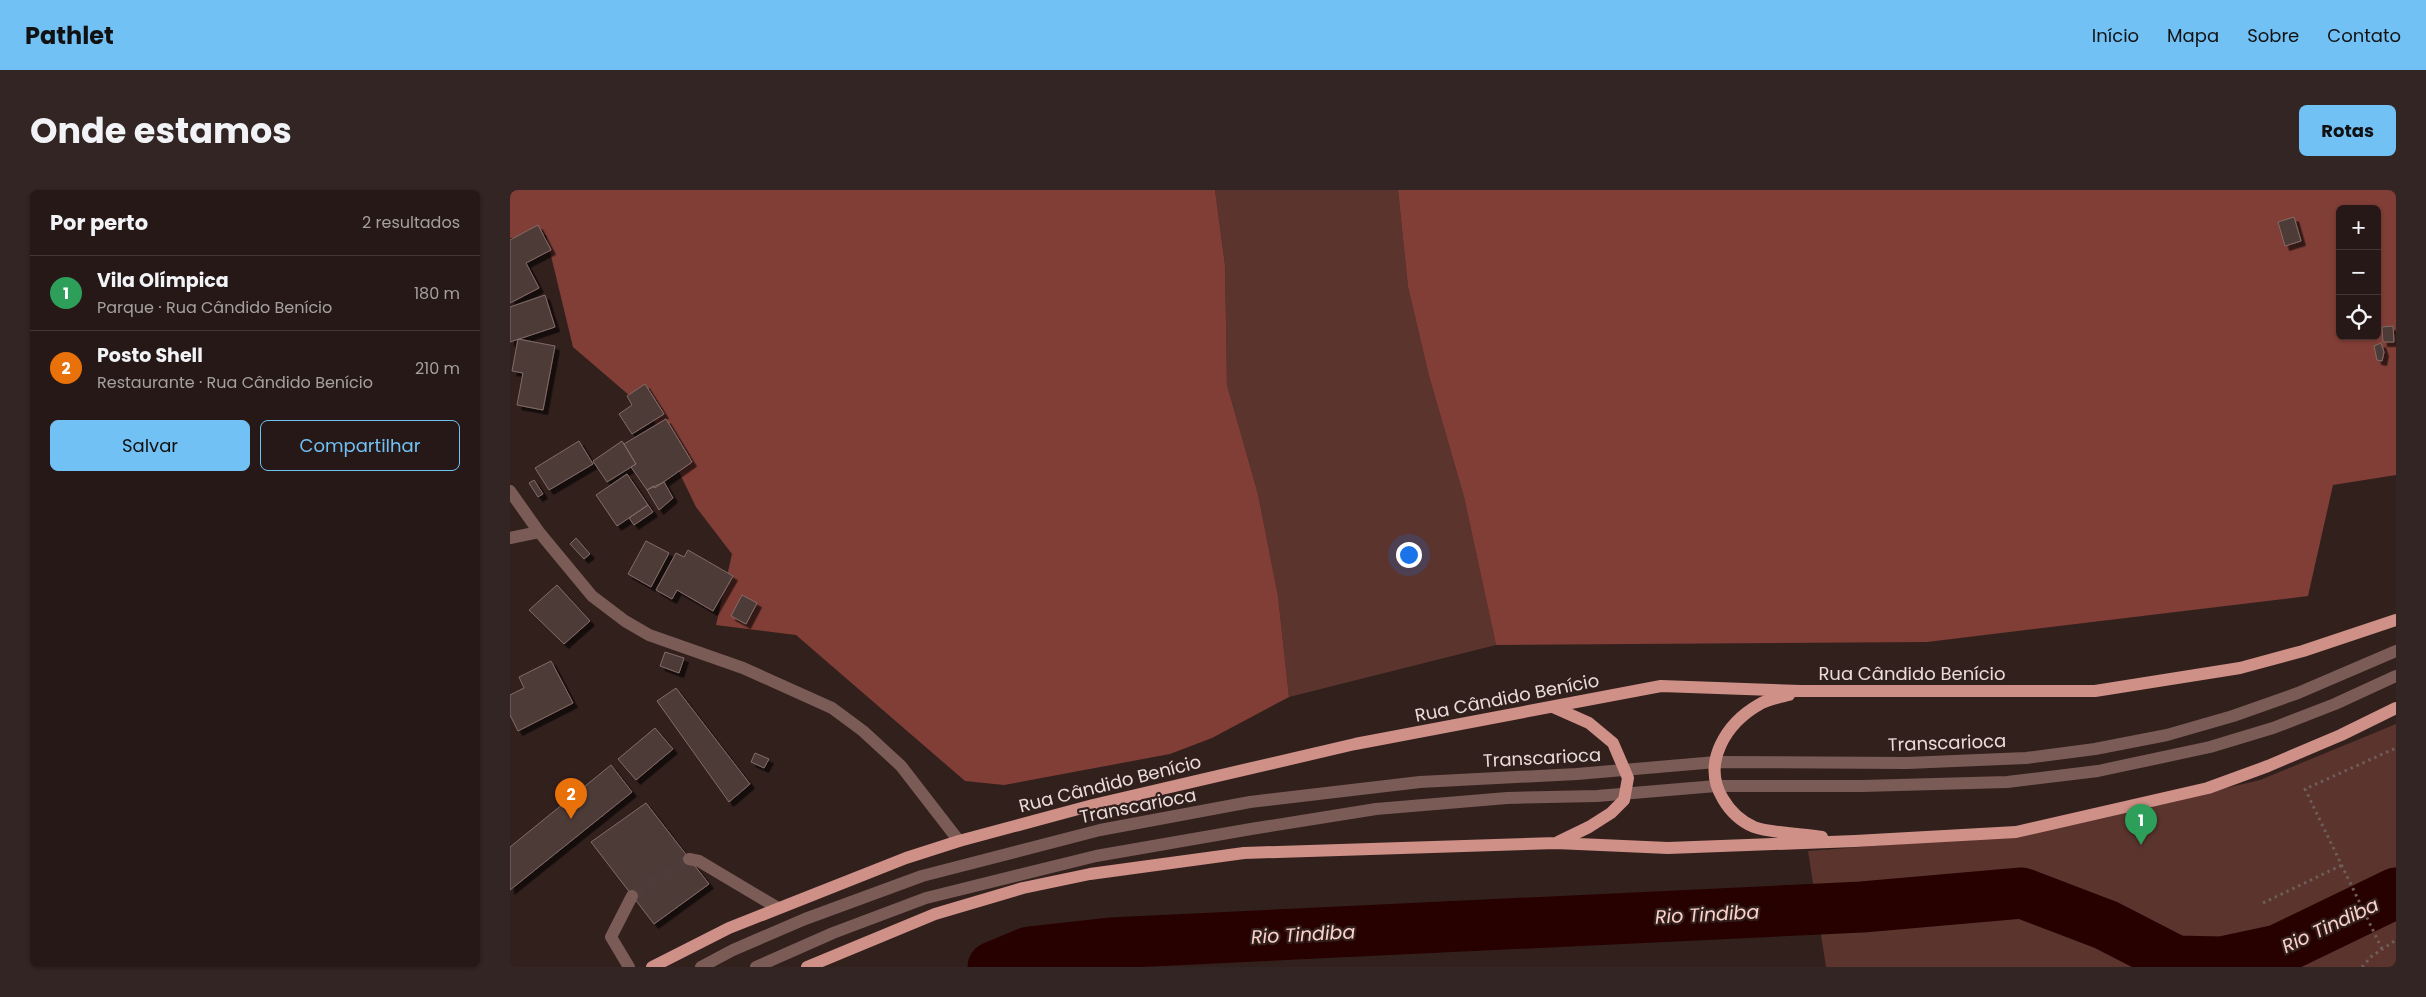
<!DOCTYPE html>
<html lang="pt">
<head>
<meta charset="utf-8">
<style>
	:root { --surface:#261816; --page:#322523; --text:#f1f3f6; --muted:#a4a0a1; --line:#423735; --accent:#71c1f5 }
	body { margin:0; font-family:Poppins,sans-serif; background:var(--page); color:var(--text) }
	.controls { position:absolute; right:15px; top:15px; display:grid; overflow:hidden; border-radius:8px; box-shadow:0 1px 4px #0004 }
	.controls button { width:45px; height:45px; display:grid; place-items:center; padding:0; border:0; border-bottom:1px solid var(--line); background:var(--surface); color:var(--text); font:25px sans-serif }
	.you { position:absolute; left:898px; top:364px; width:18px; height:18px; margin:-12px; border:4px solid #fff; border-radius:50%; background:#1a73e8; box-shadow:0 0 0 8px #1a73e833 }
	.badge { display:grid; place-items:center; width:32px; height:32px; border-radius:50%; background:var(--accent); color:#fff; font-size:16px; font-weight:700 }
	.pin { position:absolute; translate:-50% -41px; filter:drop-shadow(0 1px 2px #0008) }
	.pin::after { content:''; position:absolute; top:26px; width:18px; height:15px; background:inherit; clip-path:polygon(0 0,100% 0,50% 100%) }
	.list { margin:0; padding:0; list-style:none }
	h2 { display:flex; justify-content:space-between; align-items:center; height:65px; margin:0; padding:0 20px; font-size:21px }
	h2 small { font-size:16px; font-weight:400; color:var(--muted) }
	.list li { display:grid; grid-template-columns:32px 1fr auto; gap:15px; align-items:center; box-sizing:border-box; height:75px; padding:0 20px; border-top:1px solid var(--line) }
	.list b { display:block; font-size:19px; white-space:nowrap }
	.list p { margin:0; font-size:16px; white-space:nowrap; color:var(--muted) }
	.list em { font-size:16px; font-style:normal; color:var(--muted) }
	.actions { display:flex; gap:10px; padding:15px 20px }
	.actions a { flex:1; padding:11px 0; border:1px solid var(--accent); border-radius:8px; text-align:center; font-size:18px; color:var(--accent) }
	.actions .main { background:var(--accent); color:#111 }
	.icon { flex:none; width:28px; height:28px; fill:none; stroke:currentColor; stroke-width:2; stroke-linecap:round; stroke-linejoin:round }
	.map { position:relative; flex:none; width:1886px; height:777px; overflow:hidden; border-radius:8px }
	header { display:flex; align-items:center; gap:30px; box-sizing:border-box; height:70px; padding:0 25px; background:var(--accent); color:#111 }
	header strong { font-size:24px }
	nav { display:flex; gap:28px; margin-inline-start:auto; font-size:18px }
	.intro { display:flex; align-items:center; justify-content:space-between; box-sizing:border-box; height:120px; padding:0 30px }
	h1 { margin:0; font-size:35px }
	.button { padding:12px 22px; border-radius:8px; background:var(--accent); color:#111; font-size:18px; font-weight:700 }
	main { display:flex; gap:30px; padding:0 30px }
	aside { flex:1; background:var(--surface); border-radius:8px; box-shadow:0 1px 4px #0004 }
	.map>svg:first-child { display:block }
</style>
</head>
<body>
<header>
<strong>Pathlet</strong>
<nav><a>Início</a><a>Mapa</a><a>Sobre</a><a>Contato</a></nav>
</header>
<div class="intro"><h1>Onde estamos</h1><a class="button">Rotas</a></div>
<main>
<aside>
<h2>Por perto<small>2 resultados</small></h2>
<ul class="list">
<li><span class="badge" style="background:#2e9e5b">1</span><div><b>Vila Olímpica</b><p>Parque · Rua Cândido Benício</p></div><em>180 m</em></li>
<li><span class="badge" style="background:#e8710a">2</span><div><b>Posto Shell</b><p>Restaurante · Rua Cândido Benício</p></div><em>210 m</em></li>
</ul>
<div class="actions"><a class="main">Salvar</a><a>Compartilhar</a></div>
</aside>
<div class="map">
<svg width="1886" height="777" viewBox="0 0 1886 777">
	<defs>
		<filter id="shadow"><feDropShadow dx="4.5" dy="4.5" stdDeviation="0" flood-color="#0009"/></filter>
	</defs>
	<rect width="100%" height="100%" fill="#32201d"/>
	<!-- green -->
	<path fill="#5b342e" d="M705 0H888L898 97 919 186 954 307 986 455 779 507 768 406 748 304 717 195 715 75Z
		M1886 534V777H1316L1298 661 1522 644 1750 590Z"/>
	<!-- forest -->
	<path fill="#803e36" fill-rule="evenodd" d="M0 0H705L715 75 717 195 748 304 768 406 779 507 702 548 660 564 494 595 455 591 286 445 206 435 222 364 186 317 141 224 63 157 36 45 0 48Z
		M888 0H1886V285L1823 295 1798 406 1417 452 986 455 954 307 919 186 898 97ZM1830 19H1867V146H1830Z"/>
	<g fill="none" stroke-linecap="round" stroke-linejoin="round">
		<!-- river -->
		<path stroke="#270000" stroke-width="51" d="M483 777 519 762 600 753 1352 717 1512 703 1596 735 1666 771 1712 772 1768 760 1886 703"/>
	</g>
	<!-- building -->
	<path fill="#4e3a37" stroke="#826b68" filter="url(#shadow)" d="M1784 27 1791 51 1775 56 1768 32Z
		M28 35 41 60 16 73 29 98 0 113V50Z
		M35 105 45 137 0 152V117Z
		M1883 136 1884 152H1873L1872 137Z
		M8 149 45 156 33 220 7 215 13 183 2 181Z
		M1871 153 1874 162 1872 171 1867 170 1864 156Z
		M135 194 154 224 122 244 109 224 122 215 117 206Z
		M156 229 182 272 145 298 143 296 137 300 121 277 126 274 114 254Z
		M69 251 83 274 39 300 25 278Z
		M112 251 126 274 97 292 83 271Z
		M117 284 138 315 107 336 86 305Z
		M24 290 33 304 28 307 19 293Z
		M154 292 163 308 149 320 137 300Z
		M138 315 143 322 124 335 119 328Z
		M66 348 80 364 74 369 60 354Z
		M136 351 159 363 141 397 118 384Z
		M178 360 223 386 203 421 167 400 162 409 146 400 166 363 174 367Z
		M47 395 80 431 54 454 19 420Z
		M232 405 247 413 236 434 221 426Z
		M155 462 174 468 169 483 150 476Z
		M41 471 63 513 8 541 0 525V505L14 498 9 487Z
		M166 498 240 594 219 612 147 511Z
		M145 538 163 559 126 590 108 569Z
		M245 563 259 569 254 578 241 572Z
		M101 575 122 602 0 700V657Z
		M136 613 199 694 144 734 81 652Z"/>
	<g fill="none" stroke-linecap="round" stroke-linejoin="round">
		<!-- minor-tunnel -->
		<path stroke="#4d3c39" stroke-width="12" stroke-dasharray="12 6" stroke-linecap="butt" d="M122 706 179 669"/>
		<!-- path -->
		<path stroke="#6e5d5b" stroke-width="3" stroke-dasharray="2.5 4" stroke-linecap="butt" d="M1753 713 1832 675
			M1872 759 1795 599 1886 558
			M1852 777 1862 766 1886 750"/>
		<!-- minor -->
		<path stroke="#7a5b56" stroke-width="12" d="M0 301 29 342 82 406 115 431 139 445 233 478 322 518 353 541 391 576 449 651
			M0 348 29 342
			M179 669 189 671 268 718
			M119 777 101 747 122 706
			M191 777 223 760 295 729 412 686 590 640 740 612 910 592 1067 584 1206 572 1397 573 1516 568 1585 559 1657 545 1723 526 1788 503 1886 461
			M246 777 323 743 416 708 586 666 741 639 866 619 997 608 1087 606 1206 596H1352L1497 592 1588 581 1700 557 1763 538 1825 514 1886 486"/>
		<!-- major -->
		<path stroke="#cf9087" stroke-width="12" d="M1279 505C1270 507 1258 509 1250 514 1216 533 1191 573 1213 609 1220 621 1230 631 1244 637 1260 643 1294 644 1312 647
			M1043 517 1079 533 1103 553 1118 588 1114 610 1101 623 1079 637 1048 652
			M142 777 219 738 396 668 449 651 583 615 845 554 1151 496 1291 501H1585L1730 478 1793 461 1886 430
			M297 777 425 724 513 698 580 684 734 663 1046 653 1158 658 1345 651 1506 642 1698 598 1758 576 1831 545 1886 518"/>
	</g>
	<g text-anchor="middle" stroke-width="4.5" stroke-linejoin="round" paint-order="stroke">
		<!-- street labels -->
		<g font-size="18" fill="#e9dcda" stroke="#32201d">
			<text x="1402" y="490">Rua Cândido Benício</text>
			<text transform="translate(997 508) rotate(-11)" y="6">Rua Cândido Benício</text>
			<text transform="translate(1437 553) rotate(-2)" y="6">Transcarioca</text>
			<text transform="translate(1032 568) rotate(-3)" y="6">Transcarioca</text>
			<text transform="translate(600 594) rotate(-14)" y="6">Rua Cândido Benício</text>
			<text transform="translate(628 616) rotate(-11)" y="6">Transcarioca</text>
		</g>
		<!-- water labels -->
		<g font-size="19" font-style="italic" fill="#fdd2cb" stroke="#32201d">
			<text transform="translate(1197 724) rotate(-3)" y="7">Rio Tindiba</text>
			<text transform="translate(1820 735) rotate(-25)" y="7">Rio Tindiba</text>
			<text transform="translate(793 744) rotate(-3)" y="7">Rio Tindiba</text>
		</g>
	</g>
</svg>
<div class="controls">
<button>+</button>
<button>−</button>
<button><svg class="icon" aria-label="locate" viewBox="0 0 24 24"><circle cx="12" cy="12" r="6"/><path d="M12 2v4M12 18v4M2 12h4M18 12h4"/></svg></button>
</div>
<div class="you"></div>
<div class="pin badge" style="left:1631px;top:655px;background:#2e9e5b">1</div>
<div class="pin badge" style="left:61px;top:629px;background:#e8710a">2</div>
</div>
</main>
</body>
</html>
